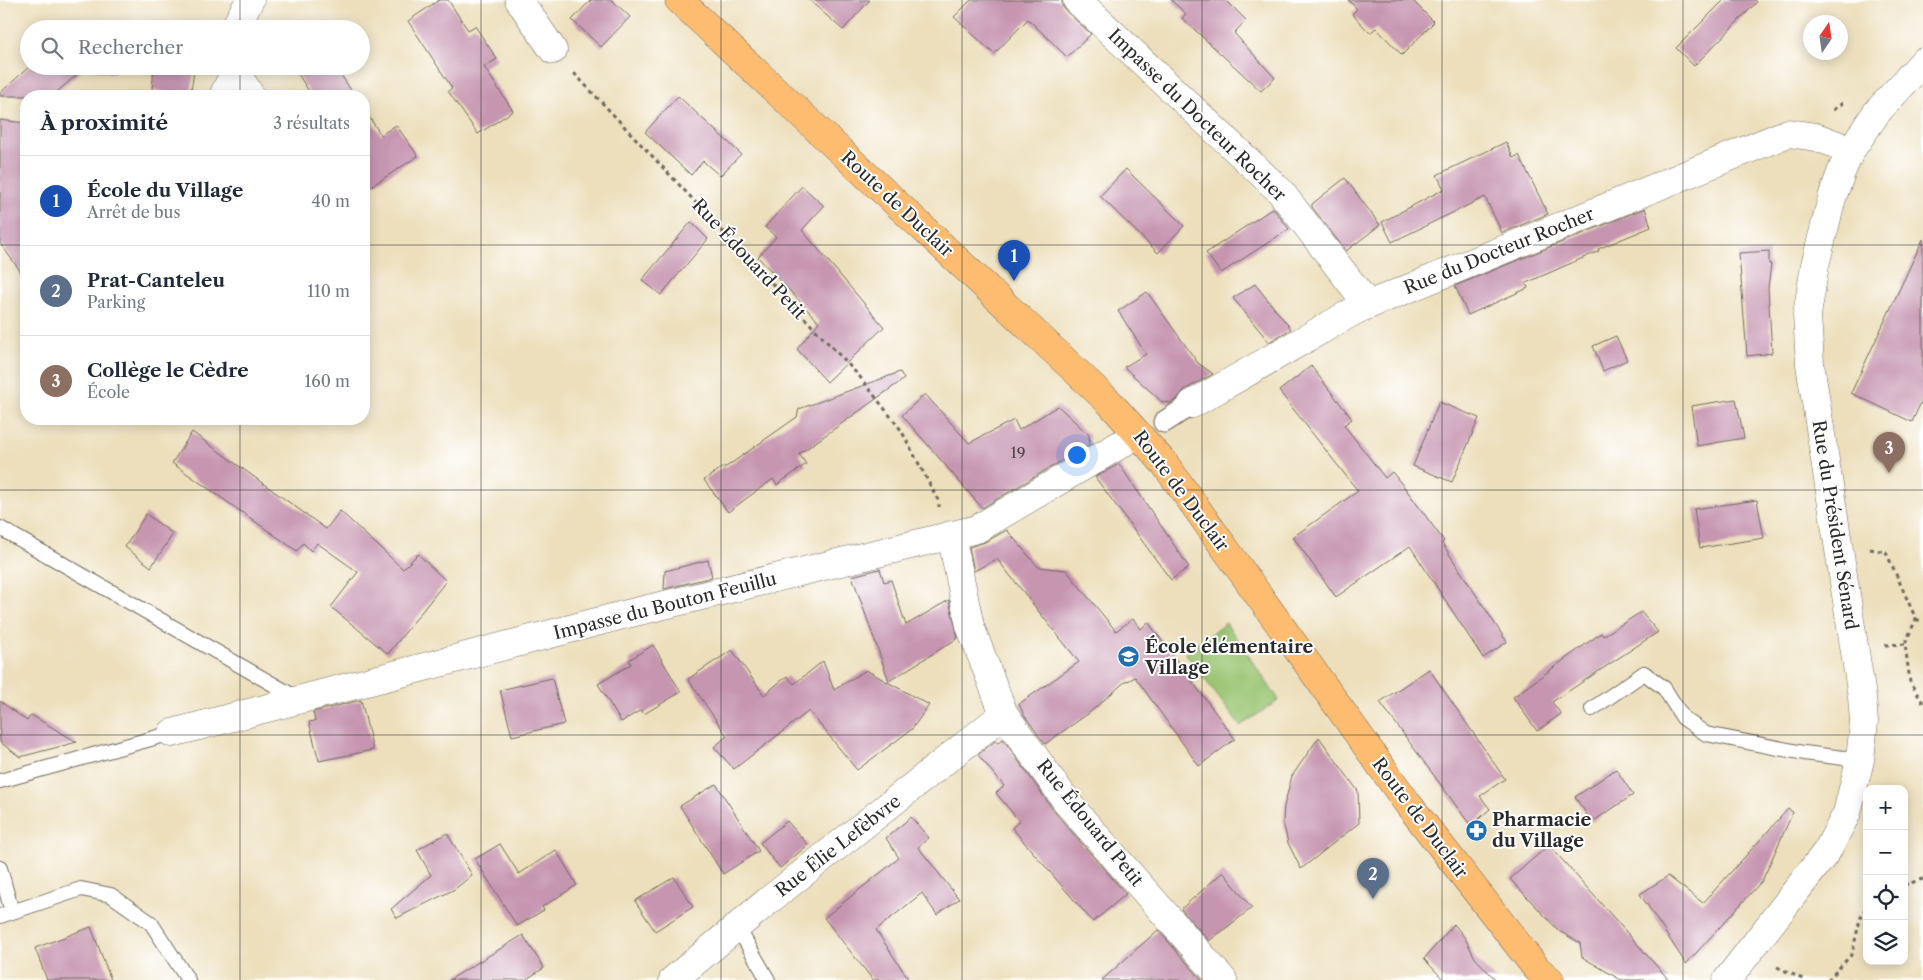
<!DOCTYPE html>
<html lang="fr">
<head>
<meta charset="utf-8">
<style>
	:root { --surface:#fff; --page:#f2f2f3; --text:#1f2937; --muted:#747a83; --line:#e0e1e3; --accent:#1f6fb2 }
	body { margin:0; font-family:"Libre Caslon Text",serif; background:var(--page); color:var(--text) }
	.controls { position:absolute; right:15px; bottom:15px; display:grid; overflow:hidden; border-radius:10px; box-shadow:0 2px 12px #0003 }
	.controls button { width:45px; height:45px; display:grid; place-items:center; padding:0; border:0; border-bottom:1px solid var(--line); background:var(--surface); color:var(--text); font:25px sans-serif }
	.compass { position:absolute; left:1803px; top:15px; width:45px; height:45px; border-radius:50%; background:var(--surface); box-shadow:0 2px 12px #0003; rotate:13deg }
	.you { position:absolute; left:1076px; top:454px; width:18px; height:18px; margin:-12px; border:4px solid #fff; border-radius:50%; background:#1a73e8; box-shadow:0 0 0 8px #1a73e833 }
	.badge { display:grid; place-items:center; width:32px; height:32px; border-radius:50%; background:var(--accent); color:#fff; font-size:16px; font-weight:700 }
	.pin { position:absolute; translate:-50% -41px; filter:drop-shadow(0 1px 2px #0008) }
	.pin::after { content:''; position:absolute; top:26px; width:18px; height:15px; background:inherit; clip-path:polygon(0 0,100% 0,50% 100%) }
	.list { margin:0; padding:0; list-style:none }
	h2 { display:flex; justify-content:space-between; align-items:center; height:65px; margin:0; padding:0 20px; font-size:21px }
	h2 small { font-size:16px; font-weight:400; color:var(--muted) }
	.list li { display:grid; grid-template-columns:32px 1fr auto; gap:15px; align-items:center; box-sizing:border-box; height:90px; padding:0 20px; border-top:1px solid var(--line) }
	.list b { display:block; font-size:19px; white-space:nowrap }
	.list p { margin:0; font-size:16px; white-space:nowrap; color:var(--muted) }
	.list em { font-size:16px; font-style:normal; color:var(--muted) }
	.icon { flex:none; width:28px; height:28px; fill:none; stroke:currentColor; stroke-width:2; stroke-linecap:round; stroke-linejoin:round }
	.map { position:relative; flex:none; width:1923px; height:980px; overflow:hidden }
	.search { position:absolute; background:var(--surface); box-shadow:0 2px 12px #0003; left:20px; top:20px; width:350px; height:55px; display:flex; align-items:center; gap:12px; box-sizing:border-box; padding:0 18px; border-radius:28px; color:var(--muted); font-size:19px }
	.panel { position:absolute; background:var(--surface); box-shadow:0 2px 12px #0003; left:20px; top:90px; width:350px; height:335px; border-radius:20px }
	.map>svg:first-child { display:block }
</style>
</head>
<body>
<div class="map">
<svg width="1923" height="980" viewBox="0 0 1923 980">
	<rect width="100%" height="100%" fill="#fff"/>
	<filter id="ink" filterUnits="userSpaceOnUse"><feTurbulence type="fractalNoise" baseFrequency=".02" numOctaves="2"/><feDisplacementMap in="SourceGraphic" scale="10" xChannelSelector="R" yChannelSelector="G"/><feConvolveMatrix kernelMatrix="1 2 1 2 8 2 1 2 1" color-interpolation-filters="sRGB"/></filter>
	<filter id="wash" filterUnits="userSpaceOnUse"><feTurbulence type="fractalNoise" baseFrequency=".0096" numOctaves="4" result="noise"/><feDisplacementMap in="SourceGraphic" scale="20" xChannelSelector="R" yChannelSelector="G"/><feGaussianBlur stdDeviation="1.12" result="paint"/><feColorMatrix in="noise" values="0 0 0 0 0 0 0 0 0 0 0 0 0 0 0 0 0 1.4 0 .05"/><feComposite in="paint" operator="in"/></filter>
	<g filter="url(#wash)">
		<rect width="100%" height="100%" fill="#eddfbc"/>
		<!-- green -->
		<path fill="#99c471" stroke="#62784e" d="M1226 623 1279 700 1240 726 1185 653Z"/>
		<g id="blocks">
			<!-- building -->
			<path fill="#c695b0" d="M439 0H448L468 30 475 26 497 59 484 67 513 111 478 134 448 91 452 88 408 21Z
				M591 0H612L630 17 601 47 572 20Z
				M809 0H870L843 30Z
				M971 0H1062V5L1066 11 1091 34 1067 57 1028 19 994 54 954 17Z
				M1171 0H1226L1246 20 1234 33 1275 78 1261 91 1182 18 1186 14Z
				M1348 0H1412L1434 22 1402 55 1376 28 1370 33 1352 14 1357 9Z
				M1724 0H1755L1757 2 1694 66 1676 48Z
				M30 66H108L115 74 85 68 52 96H0V93Z
				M154 66H195L190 96 152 90Z
				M293 66H335L355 96H312Z
				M678 96 741 154 720 176 703 161 691 175 645 132Z
				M364 109 381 135 396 125 418 156 364 191Z
				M0 120 26 123V279L0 243Z
				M1506 142 1513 158 1519 155 1548 214 1502 233 1485 197 1392 242 1382 222 1444 189 1437 175Z
				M1126 169 1184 226 1158 253 1100 196Z
				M1345 178 1380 225 1346 251 1312 207V204Z
				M802 186 824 206 802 230 884 327 827 382 797 349 819 322 758 257 776 237 765 227Z
				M1273 208 1289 229 1221 273 1206 253Z
				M1645 208 1651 227 1598 249 1599 251 1526 283 1528 288 1468 315 1455 286Z
				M691 222 708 239 661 295 642 280Z
				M1923 239V398L1912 422 1851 393Z
				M1769 251V264H1771L1768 288 1772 353 1747 356 1739 253Z
				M1255 284 1291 329 1269 342 1233 298Z
				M1147 292 1198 363 1213 374 1184 390 1178 398 1171 403 1162 402 1124 367 1146 354 1118 311Z
				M1616 336 1627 360 1603 371 1593 346Z
				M1311 366 1352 419 1344 425 1385 478 1392 472 1405 488 1444 541 1442 543 1507 642 1483 658 1410 546 1336 597 1293 537 1358 491 1279 391Z
				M900 372 904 379 799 454 806 464 777 485 773 479 728 512 704 480 723 467H726L797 417 799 409Z
				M925 394 969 443 1014 420 1019 430 1058 406 1089 435 1090 444 982 508 902 415Z
				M1736 399 1744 438 1697 446 1691 406Z
				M1439 402 1479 418 1452 482 1413 466Z
				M192 432 326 529 340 511 403 569 418 554 446 581 388 654 331 607 358 572 317 543 311 551 303 543 297 551 172 463Z
				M1119 464 1189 567 1171 580 1095 477Z
				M1757 500 1764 538 1700 548 1694 509Z
				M146 514 173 534 151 567 125 547Z
				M1007 530 1038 567 1066 570 1116 631 1133 619 1141 629 1148 622 1235 739 1199 766 1135 677 1128 681 1127 680 1089 713 1045 744 1024 715 1019 704 1079 662 997 559 974 571 969 547 985 542Z
				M708 560 712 577 664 589 665 571Z
				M880 569 884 582 891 580 906 625 949 600 958 638 889 681 852 576Z
				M1641 612 1658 632 1552 702 1561 714 1537 731 1513 697 1601 633 1603 636Z
				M653 645 681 692 644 714 641 710 621 722 598 684 631 664 629 660Z
				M732 650 764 695 787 676 794 684 823 661 834 690 866 670 929 705 912 729 857 770 809 711 734 769 714 747 727 736 688 679Z
				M1429 669 1505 779 1480 796 1490 809 1471 826 1380 702Z
				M552 678 564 724 512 736 500 690Z
				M361 700 373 750 319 761 309 722 315 721 313 712Z
				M0 701 27 721 31 715 77 742 20 757 0 742Z
				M1319 737 1358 791 1359 823 1301 869 1288 843 1283 822 1284 806 1292 776Z
				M1003 739 1057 815 1126 894 1093 922 1012 828 1019 821 996 793 1004 786 978 755 995 741 998 743Z
				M1616 769 1633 795 1592 822 1575 797Z
				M716 784 759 851 723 874 680 806Z
				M1788 809 1793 812 1762 881 1686 964 1640 894 1668 876 1703 903Z
				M911 817 929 838 918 847 959 899 937 915 922 893 876 930 909 980H873L824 918 899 858 886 838Z
				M787 821 808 845 780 868 760 843Z
				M447 833 472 875 455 889 397 918 391 909 431 875 417 850Z
				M500 844 519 874 556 850 577 885 542 907 544 910 517 926 475 859Z
				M1549 845 1669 980H1621L1582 957 1580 943 1559 931 1510 879Z
				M1223 872 1252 908 1209 941 1181 909Z
				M674 877 693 907 655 931 635 901Z
				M1454 924 1465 938 1475 958 1496 980H1444L1424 959Z
				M91 927 111 980H47L35 948Z
				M1158 930 1202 980H1102Z
				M523 935 544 968 525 980H449Z"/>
		</g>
	</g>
	<g filter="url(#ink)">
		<use href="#blocks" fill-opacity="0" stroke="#6f6a5e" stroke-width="1"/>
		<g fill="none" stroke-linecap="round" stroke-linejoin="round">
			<defs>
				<path id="service" d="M0 528 297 698
					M1592 709 1644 673 1664 688 1683 718 1706 734 1804 753 1860 760
					M0 781 172 733
					M0 868 12 912 0 916
					M12 912 81 889 111 895 151 923 188 980
					M737 926 768 980"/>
				<path id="pedestrian" d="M1164 422 1192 404"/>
				<path id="minor" d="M519 0 553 50
					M1077 0 1280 191 1368 305
					M234 29 250 0
					M235 71 251 96
					M223 96 235 71 234 66
					M1192 404 1356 310 1788 133 1816 137 1851 150
					M951 535 970 626 1004 714 1070 806 1223 980
					M172 733 623 615 977 529 1138 434
					M673 980 768 901 1004 714"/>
				<path id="tertiary" d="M1727 980 1827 851 1847 813 1860 760 1864 722 1862 697 1810 364 1807 315 1815 265 1832 198 1842 170 1851 150 1877 112 1923 62"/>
				<path id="primary" d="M679 0 1110 403 1164 463 1408 804 1537 969 1550 980"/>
			</defs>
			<!-- service casing -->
			<use href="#service" stroke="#6f6a5e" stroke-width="16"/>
			<!-- pedestrian casing -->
			<use href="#pedestrian" stroke="#6f6a5e" stroke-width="23"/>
			<!-- minor casing -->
			<use href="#minor" stroke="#6f6a5e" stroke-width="29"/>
			<!-- tertiary casing -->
			<use href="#tertiary" stroke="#6f6a5e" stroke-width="29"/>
			<!-- primary casing -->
			<use href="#primary" stroke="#6f6a5e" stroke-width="29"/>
			<!-- path -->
			<path stroke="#6f6a5e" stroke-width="3" stroke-dasharray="4 4" stroke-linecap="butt" d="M574 73 860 377 901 430 939 502V507
				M1833 110 1844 102
				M1870 549 1886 552 1916 619 1905 644 1910 682 1923 703
				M1916 619 1923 622
				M1885 645 1905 644
				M1904 885 1923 879
				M1777 967 1805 980
				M1828 980 1852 954 1860 919 1867 905"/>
			<!-- service -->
			<use href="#service" stroke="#fff" stroke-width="14"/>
			<!-- pedestrian -->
			<use href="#pedestrian" stroke="#fff" stroke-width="21"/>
			<!-- minor -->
			<use href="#minor" stroke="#fff" stroke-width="28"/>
			<!-- tertiary -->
			<use href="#tertiary" stroke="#fff" stroke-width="28"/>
			<!-- primary -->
			<use href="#primary" stroke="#fdbc70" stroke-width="28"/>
		</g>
	</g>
	<!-- grid -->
	<path fill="none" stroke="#2b2b2b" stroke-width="1" stroke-opacity="0.55" d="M240 0V29M481 0V980M721 0V980M962 0V980M1202 0V980M1442 0V980M1683 0V980M240 66V96M0 245H26M364 245H1923M240 419V980M0 490H1923M0 735H1923"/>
	<!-- icons -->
	<defs>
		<symbol id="school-disc" viewBox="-11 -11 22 22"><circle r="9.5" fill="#1f6fb2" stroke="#fff"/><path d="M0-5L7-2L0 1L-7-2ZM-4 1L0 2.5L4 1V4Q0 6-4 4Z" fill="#fff"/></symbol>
		<symbol id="pharmacy-disc" viewBox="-11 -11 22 22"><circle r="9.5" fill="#1f6fb2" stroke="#fff"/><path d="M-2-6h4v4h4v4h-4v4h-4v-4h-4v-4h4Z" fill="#fff"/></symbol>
	</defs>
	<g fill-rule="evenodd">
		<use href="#school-disc" x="1116" y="644" width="25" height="25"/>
		<use href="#pharmacy-disc" x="1464" y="818" width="25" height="25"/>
	</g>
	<g text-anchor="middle" stroke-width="4" stroke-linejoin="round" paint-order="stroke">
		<!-- number labels -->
		<g font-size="15" fill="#52464c">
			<text x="1018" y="458">19</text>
		</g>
		<!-- street labels -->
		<g font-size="18" fill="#2b2b2b" stroke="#fff">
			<text transform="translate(1197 115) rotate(44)" y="6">Impasse du Docteur Rocher</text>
			<text transform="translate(897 204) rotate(43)" y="6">Route de Duclair</text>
			<text transform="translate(1499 251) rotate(-22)" y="6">Rue du Docteur Rocher</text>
			<text transform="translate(749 259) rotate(47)" y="6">Rue Édouard Petit</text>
			<text transform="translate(1181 491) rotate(53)" y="6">Route de Duclair</text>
			<text transform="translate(1835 525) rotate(81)" y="6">Rue du Président Sénard</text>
			<text transform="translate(665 606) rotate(-14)" y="6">Impasse du Bouton Feuillu</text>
			<text transform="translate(1420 818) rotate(53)" y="6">Route de Duclair</text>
			<text transform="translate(1090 823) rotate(51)" y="6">Rue Édouard Petit</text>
			<text transform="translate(838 846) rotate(-38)" y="6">Rue Élie Lefèbvre</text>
		</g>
		<!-- poi labels -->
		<g font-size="18" font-weight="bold" fill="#2b2b2b" stroke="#fff" text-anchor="start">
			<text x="1145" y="653">École élémentaire<tspan x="1145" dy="21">Village</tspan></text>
			<text x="1492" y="826">Pharmacie<tspan x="1492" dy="21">du Village</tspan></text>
		</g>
	</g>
</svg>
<div class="controls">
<button>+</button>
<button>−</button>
<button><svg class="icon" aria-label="locate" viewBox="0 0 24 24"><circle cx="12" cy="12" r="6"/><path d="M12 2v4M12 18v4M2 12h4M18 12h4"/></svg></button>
<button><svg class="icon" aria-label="layers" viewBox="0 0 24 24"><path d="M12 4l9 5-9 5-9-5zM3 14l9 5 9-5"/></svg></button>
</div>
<svg class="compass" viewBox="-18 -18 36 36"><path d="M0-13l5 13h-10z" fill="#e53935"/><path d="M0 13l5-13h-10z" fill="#747a83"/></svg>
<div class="you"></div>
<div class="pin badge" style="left:1014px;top:281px;background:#1a4fb4">1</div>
<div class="pin badge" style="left:1373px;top:899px;background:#5c6f8a">2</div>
<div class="pin badge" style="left:1889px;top:473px;background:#8d6e63">3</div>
<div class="search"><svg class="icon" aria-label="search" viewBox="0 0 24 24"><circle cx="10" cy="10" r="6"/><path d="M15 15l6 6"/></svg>Rechercher</div>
<section class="panel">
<h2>À proximité<small>3 résultats</small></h2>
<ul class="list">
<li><span class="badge" style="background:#1a4fb4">1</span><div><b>École du Village</b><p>Arrêt de bus</p></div><em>40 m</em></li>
<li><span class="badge" style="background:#5c6f8a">2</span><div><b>Prat-Canteleu</b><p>Parking</p></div><em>110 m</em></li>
<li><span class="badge" style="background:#8d6e63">3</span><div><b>Collège le Cèdre</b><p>École</p></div><em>160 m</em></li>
</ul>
</section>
</div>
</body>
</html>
